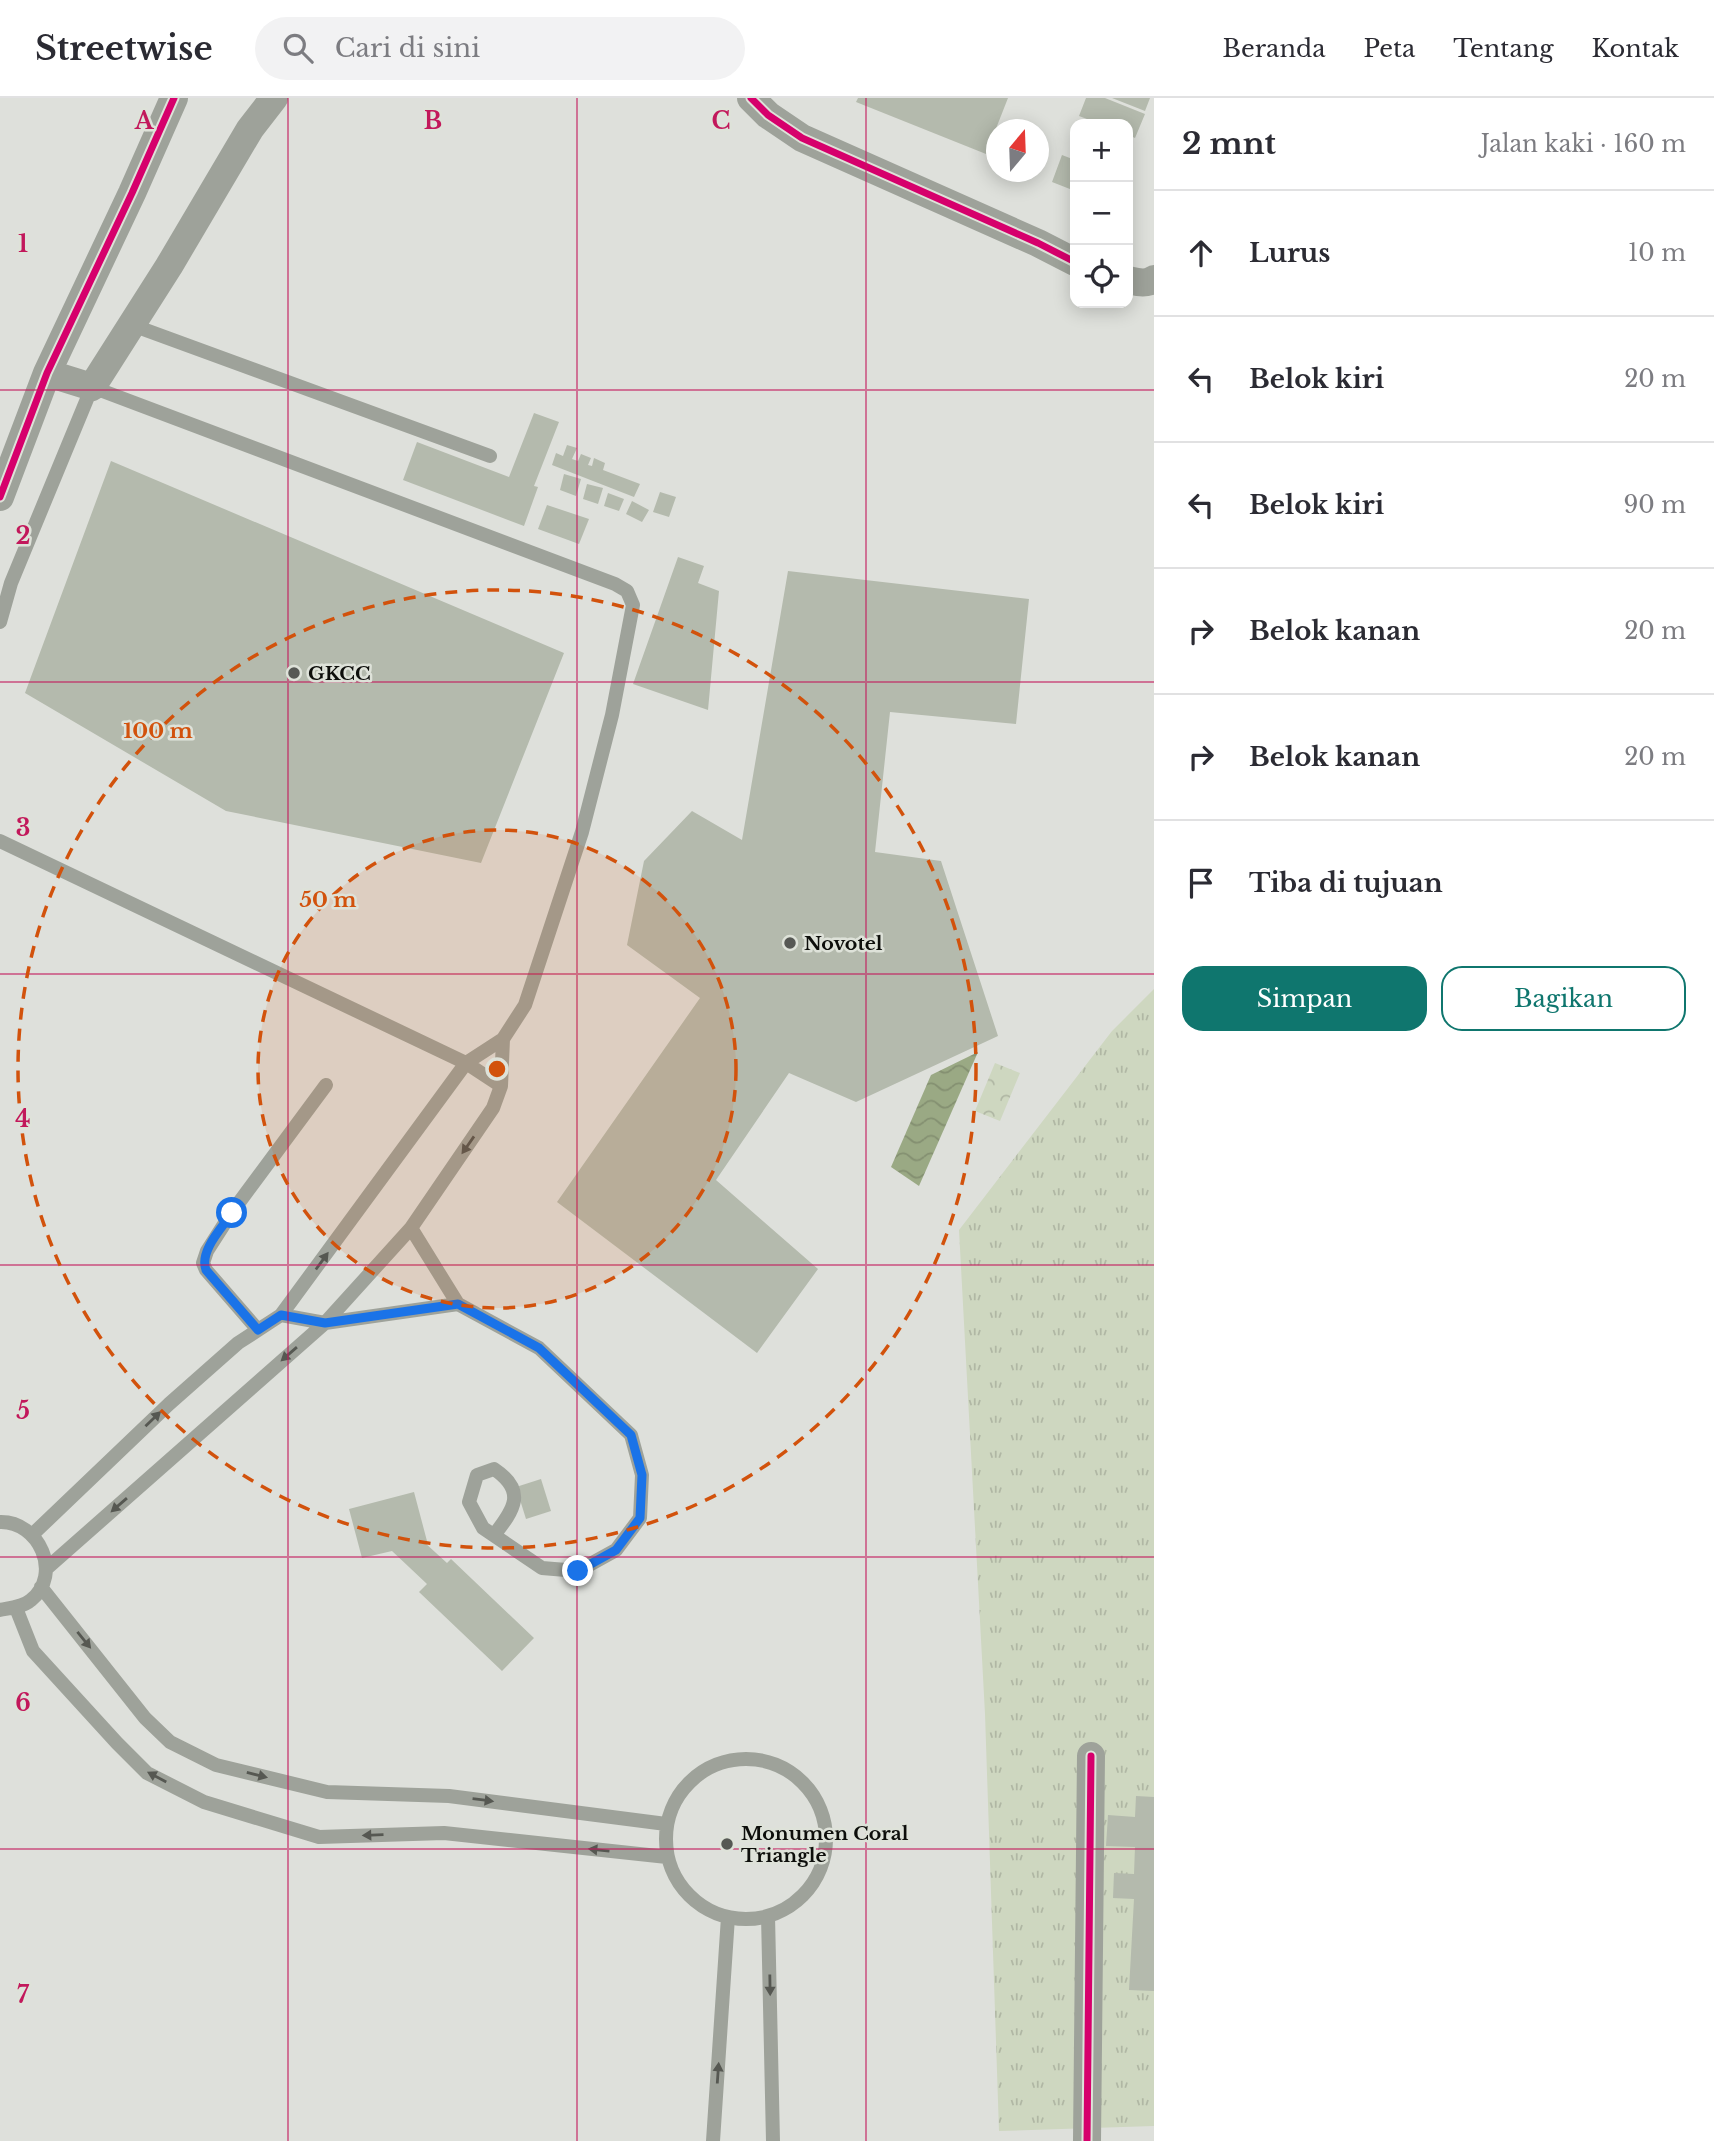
<!DOCTYPE html>
<html lang="id">
<head>
<meta charset="utf-8">
<style>
	:root { --surface:#fff; --page:#f2f2f3; --text:#2b2b33; --muted:#7c7c81; --line:#e1e1e2; --accent:#0f766e }
	body { margin:0; font-family:"Libre Baskerville",serif; background:var(--page); color:var(--text) }
	.controls { position:absolute; right:21px; top:21px; display:grid; overflow:hidden; border-radius:14px; box-shadow:0 4px 18px #0003 }
	.controls button { width:63px; height:63px; display:grid; place-items:center; padding:0; border:0; border-bottom:2px solid var(--line); background:var(--surface); color:var(--text); font:35px sans-serif }
	.compass { position:absolute; left:986px; top:21px; width:63px; height:63px; border-radius:50%; background:var(--surface); box-shadow:0 4px 18px #0003; rotate:19deg }
	.stop { position:absolute; width:21px; height:21px; margin:-16px; border:5px solid #1a73e8; border-radius:50%; background:#fff }
	.stop.end { background:#1a73e8; border-color:#fff; box-shadow:0 2px 7px #0008 }
	.list { margin:0; padding:0; list-style:none }
	h2 { display:flex; justify-content:space-between; align-items:center; height:91px; margin:0; padding:0 28px; font-size:30px }
	h2 small { font-size:23px; font-weight:400; color:var(--muted) }
	.list li { display:grid; grid-template-columns:46px 1fr auto; gap:21px; align-items:center; box-sizing:border-box; height:126px; padding:0 28px; border-top:2px solid var(--line) }
	.list b { display:block; font-size:26px; white-space:nowrap }
	.list em { font-size:23px; font-style:normal; color:var(--muted) }
	.actions { display:flex; gap:14px; padding:21px 28px }
	.actions a { flex:1; padding:16px 0; border:2px solid var(--accent); border-radius:21px; text-align:center; font-size:24px; color:var(--accent) }
	.actions .main { background:var(--accent); color:#fff }
	.icon { flex:none; width:38px; height:38px; fill:none; stroke:currentColor; stroke-width:2; stroke-linecap:round; stroke-linejoin:round }
	.map { position:relative; flex:none; width:1154px; height:2043px; overflow:hidden }
	header { display:flex; align-items:center; gap:42px; box-sizing:border-box; height:98px; padding:0 35px; background:var(--surface); border-bottom:2px solid var(--line) }
	header strong { font-size:33px }
	nav { display:flex; gap:38px; margin-inline-start:auto; font-size:24px }
	.search { width:490px; height:63px; background:var(--page); display:flex; align-items:center; gap:18px; box-sizing:border-box; padding:0 24px; border-radius:38px; color:var(--muted); font-size:26px }
	main { display:flex }
	aside { flex:1; background:var(--surface) }
	.map>svg:first-child { display:block }
</style>
</head>
<body>
<header>
<strong>Streetwise</strong>
<div class="search"><svg class="icon" aria-label="search" viewBox="0 0 24 24"><circle cx="10" cy="10" r="6"/><path d="M15 15l6 6"/></svg>Cari di sini</div>
<nav><a>Beranda</a><a>Peta</a><a>Tentang</a><a>Kontak</a></nav>
</header>
<main>
<div class="map">
<svg width="1154" height="2043" viewBox="0 0 1154 2043">
	<defs>
		<pattern id="grass-tufts" width="24" height="20" patternUnits="userSpaceOnUse" patternTransform="scale(1.75)"><rect width="24" height="20" fill="#ced7c0"/><path d="M3 7l-1-3M5 7V3M7 7l1-3M15 17l-1-3M17 17v-4M19 17l1-3" fill="none" stroke="#b0b7a4"/></pattern>
		<pattern id="park-crowns" width="20" height="18" patternUnits="userSpaceOnUse" patternTransform="scale(1.75)"><rect width="20" height="18" fill="#ced7c0"/><path d="M2 6a3 3 0 1 1 6 0M12 15a3 3 0 1 1 6 0" fill="none" stroke="#b0b7a4"/></pattern>
		<pattern id="water-waves" width="16" height="10" patternUnits="userSpaceOnUse" patternTransform="scale(1.75)"><rect width="16" height="10" fill="#9aa984"/><path d="M0 5q4-4 8 0t8 0" fill="none" stroke="#849071"/></pattern>
	</defs>
	<rect width="100%" height="100%" fill="#dee0db"/>
	<!-- grass -->
	<path fill="url(#grass-tufts)" d="M1154 891V2028L999 2033 985 1616 959 1132 1112 933Z"/>
	<!-- park -->
	<path fill="url(#park-crowns)" d="M995 965 1020 975 1000 1023 975 1013Z"/>
	<!-- water -->
	<path fill="url(#water-waves)" d="M978 954 919 1088 891 1069 931 977Z"/>
	<!-- building -->
	<path fill="#b4baad" d="M858 0H1008L986 56 856 4Z
		M1086 0H1105L1145 16 1135 40 1128 37V26H1100L1079 18Z
		M1112 0H1150L1145 13Z
		M1062 57 1075 62V93L1052 84Z
		M534 315 559 324 534 388 538 389 524 428 403 382 417 344 509 379Z
		M567 347 577 350 572 361 578 363 581 356 591 360 588 367 592 368 594 360 605 365 603 372 640 386 634 399 552 367 556 355 563 358Z
		M111 363 564 555 481 765 226 713 25 595Z
		M564 376 581 381 576 398 560 392Z
		M587 386 603 390 598 406 583 401Z
		M660 394 676 399 669 419 653 414Z
		M608 395 624 401 619 413 604 408Z
		M632 403 649 412 642 424 626 416Z
		M547 407 589 421 579 446 538 431Z
		M678 459 704 468 698 485 719 493 708 612 633 586Z
		M788 473 1029 501 1016 626 890 614 875 754 941 763 998 938 856 1004 789 975 716 1082 818 1171 757 1255 557 1104 700 900 627 847 644 763 692 713 742 742Z
		M541 1381 551 1413 526 1421 516 1389Z
		M414 1394 427 1443 424 1444 447 1465 451 1461 534 1540 502 1573 419 1494 427 1486 392 1453 362 1460 349 1411Z
		M1136 1698 1154 1699V1893L1129 1892 1134 1801 1113 1800 1114 1775 1134 1776 1135 1749 1106 1748 1108 1717 1135 1719Z"/>
	<g fill="none" stroke-linecap="round" stroke-linejoin="round">
		<!-- service -->
		<path stroke="#9ea29a" stroke-width="14" d="M132 227 490 358
			M0 524 11 485 92 289 615 486 627 493 633 507 612 617 582 734 525 907 503 941 466 965 281 1217 238 1245 169 1306 33 1436
			M0 743 466 965 501 988
			M411 1130 458 1206 539 1250 631 1337 642 1377 640 1420 616 1452 578 1473 542 1470 483 1430 469 1404 477 1377 494 1371C527 1393 514 1412 494 1437
			M281 1217 325 1225 458 1206
			M258 1232 206 1172 203 1165 207 1153 232 1114 326 987
			M0 1424C39 1423 63 1476 31 1502 23 1509 10 1510 0 1512
			M46 1471 325 1225 411 1130 493 1010 501 988 503 941
			M41 1489 145 1620 170 1644 216 1667 327 1694 449 1698 666 1726
			M16 1510 33 1553 117 1645 147 1675 204 1704 319 1739 444 1735 667 1759
			M666 1741a80 80 0 1 1 160 0a80 80 0 1 1-160 0Z
			M768 1818 773 2043
			M713 2043 728 1819"/>
		<!-- minor -->
		<path stroke="#9ea29a" stroke-width="28" d="M751 0 768 17 802 40 1038 145 1075 164
			M1128 182C1137 184 1146 187 1154 181
			M47 275 92 289 169 168 250 31 274 0
			M0 399 47 275 132 95 174 0
			M1087 2043 1091 1658"/>
		<defs>
			<path id="cycleway" d="M751 0 768 17 802 40 1038 145 1075 164
				M0 399 47 275 132 95 174 0
				M1087 2043 1091 1658"/>
		</defs>
		<!-- cycleway casing -->
		<use href="#cycleway" stroke="#dee2d9" stroke-width="11"/>
		<!-- cycleway -->
		<use href="#cycleway" stroke="#d6006c" stroke-width="7"/>
	</g>
	<!-- one-way arrows -->
	<defs><path id="oneway-solid" d="M-6-.8H1V-3.2L6.5 0L1 3.2V.8H-6Z" transform="scale(1.75)"/></defs>
	<g fill="#565852">
		<use href="#oneway-solid" transform="translate(468 1047) rotate(125)"/>
		<use href="#oneway-solid" transform="translate(322 1163) rotate(-54)"/>
		<use href="#oneway-solid" transform="translate(289 1256) rotate(139)"/>
		<use href="#oneway-solid" transform="translate(153 1321) rotate(-44)"/>
		<use href="#oneway-solid" transform="translate(119 1407) rotate(139)"/>
		<use href="#oneway-solid" transform="translate(84 1542) rotate(51)"/>
		<use href="#oneway-solid" transform="translate(257 1677) rotate(14)"/>
		<use href="#oneway-solid" transform="translate(157 1679) rotate(-152)"/>
		<use href="#oneway-solid" transform="translate(483 1702) rotate(7)"/>
		<use href="#oneway-solid" transform="translate(373 1737) rotate(178)"/>
		<use href="#oneway-solid" transform="translate(599 1752) rotate(-174)"/>
		<use href="#oneway-solid" transform="translate(770 1887) rotate(89)"/>
		<use href="#oneway-solid" transform="translate(718 1975) rotate(-86)"/>
	</g>
	<g fill="none" stroke-linecap="round" stroke-linejoin="round">
		<!-- route -->
		<path stroke="#1a73e8" stroke-width="9" d="M232 1115C222 1130 199 1153 206 1172L258 1232 281 1217 325 1225 458 1206 539 1250 631 1337 642 1377 640 1420 616 1452 578 1473"/>
	</g>
	<!-- grid -->
	<path fill="none" stroke="#c2185b" stroke-width="2" stroke-opacity="0.55" d="M288 0V2043M577 0V2043M866 0V2043M0 292H1154M0 584H1154M0 876H1154M0 1167H1154M0 1459H1154M0 1751H1154"/>
	<!-- distance rings -->
	<circle cx="497" cy="971" r="239" fill="#d2520c" fill-opacity=".12"/>
	<g fill="none" stroke="#d2520c" stroke-width="3.5" stroke-dasharray="12 9">
		<circle cx="497" cy="971" r="239"/>
		<circle cx="497" cy="971" r="479"/>
	</g>
	<!-- markers -->
	<g fill="#565854" stroke="#dee2d9" stroke-width="2.5">
		<circle cx="294" cy="575" r="7"/>
		<circle cx="790" cy="845" r="7"/>
		<circle cx="727" cy="1746" r="7"/>
	</g>
	<g text-anchor="middle" stroke-width="5" stroke-linejoin="round" paint-order="stroke">
		<!-- poi labels -->
		<g font-size="19" font-weight="bold" fill="#0d0e0b" stroke="#dee2d9" text-anchor="start">
			<text x="308" y="582">GKCC</text>
			<text x="804" y="852">Novotel</text>
			<text x="741" y="1742">Monumen Coral<tspan x="741" dy="22">Triangle</tspan></text>
		</g>
	</g>
	<g font-size="23" text-anchor="middle" font-weight="bold" fill="#c2185b" stroke="#dee2d9" stroke-width="5" stroke-linejoin="round" paint-order="stroke">
		<text x="144" y="31">A</text>
		<text x="433" y="31">B</text>
		<text x="721" y="31">C</text>
		<text x="23" y="154">1</text>
		<text x="23" y="446">2</text>
		<text x="23" y="738">3</text>
		<text x="23" y="1029">4</text>
		<text x="23" y="1321">5</text>
		<text x="23" y="1613">6</text>
		<text x="23" y="1905">7</text>
	</g>
	<circle cx="497" cy="971" r="10" fill="#d2520c" stroke="#dee2d9" stroke-width="3.5"/>
	<g font-size="21" text-anchor="middle" font-weight="bold" fill="#d2520c" stroke="#dee2d9" stroke-width="5" stroke-linejoin="round" paint-order="stroke">
		<text x="158" y="640">100 m</text>
		<text x="328" y="809">50 m</text>
	</g>
</svg>
<div class="controls">
<button>+</button>
<button>−</button>
<button><svg class="icon" aria-label="locate" viewBox="0 0 24 24"><circle cx="12" cy="12" r="6"/><path d="M12 2v4M12 18v4M2 12h4M18 12h4"/></svg></button>
</div>
<svg class="compass" viewBox="-18 -18 36 36"><path d="M0-13l5 13h-10z" fill="#e53935"/><path d="M0 13l5-13h-10z" fill="#7c7c81"/></svg>
<div class="stop" style="left:232px;top:1115px"></div>
<div class="stop end" style="left:578px;top:1473px"></div>
</div>
<aside>
<h2>2 mnt<small>Jalan kaki · 160 m</small></h2>
<ul class="list">
<li><svg class="icon" aria-label="ahead" viewBox="0 0 24 24"><path d="M12 20V5M6 11l6-6 6 6"/></svg><div><b>Lurus</b></div><em>10 m</em></li>
<li><svg class="icon" aria-label="left" viewBox="0 0 24 24"><path d="M17 20v-9H6M10 6l-5 5 5 5"/></svg><div><b>Belok kiri</b></div><em>20 m</em></li>
<li><svg class="icon" aria-label="left" viewBox="0 0 24 24"><path d="M17 20v-9H6M10 6l-5 5 5 5"/></svg><div><b>Belok kiri</b></div><em>90 m</em></li>
<li><svg class="icon" aria-label="right" viewBox="0 0 24 24"><path d="M7 20v-9h11M14 6l5 5-5 5"/></svg><div><b>Belok kanan</b></div><em>20 m</em></li>
<li><svg class="icon" aria-label="right" viewBox="0 0 24 24"><path d="M7 20v-9h11M14 6l5 5-5 5"/></svg><div><b>Belok kanan</b></div><em>20 m</em></li>
<li><svg class="icon" aria-label="arrive" viewBox="0 0 24 24"><path d="M6 21V4h12l-3 4 3 4H6"/></svg><div><b>Tiba di tujuan</b></div></li>
</ul>
<div class="actions"><a class="main">Simpan</a><a>Bagikan</a></div>
</aside>
</main>
</body>
</html>
